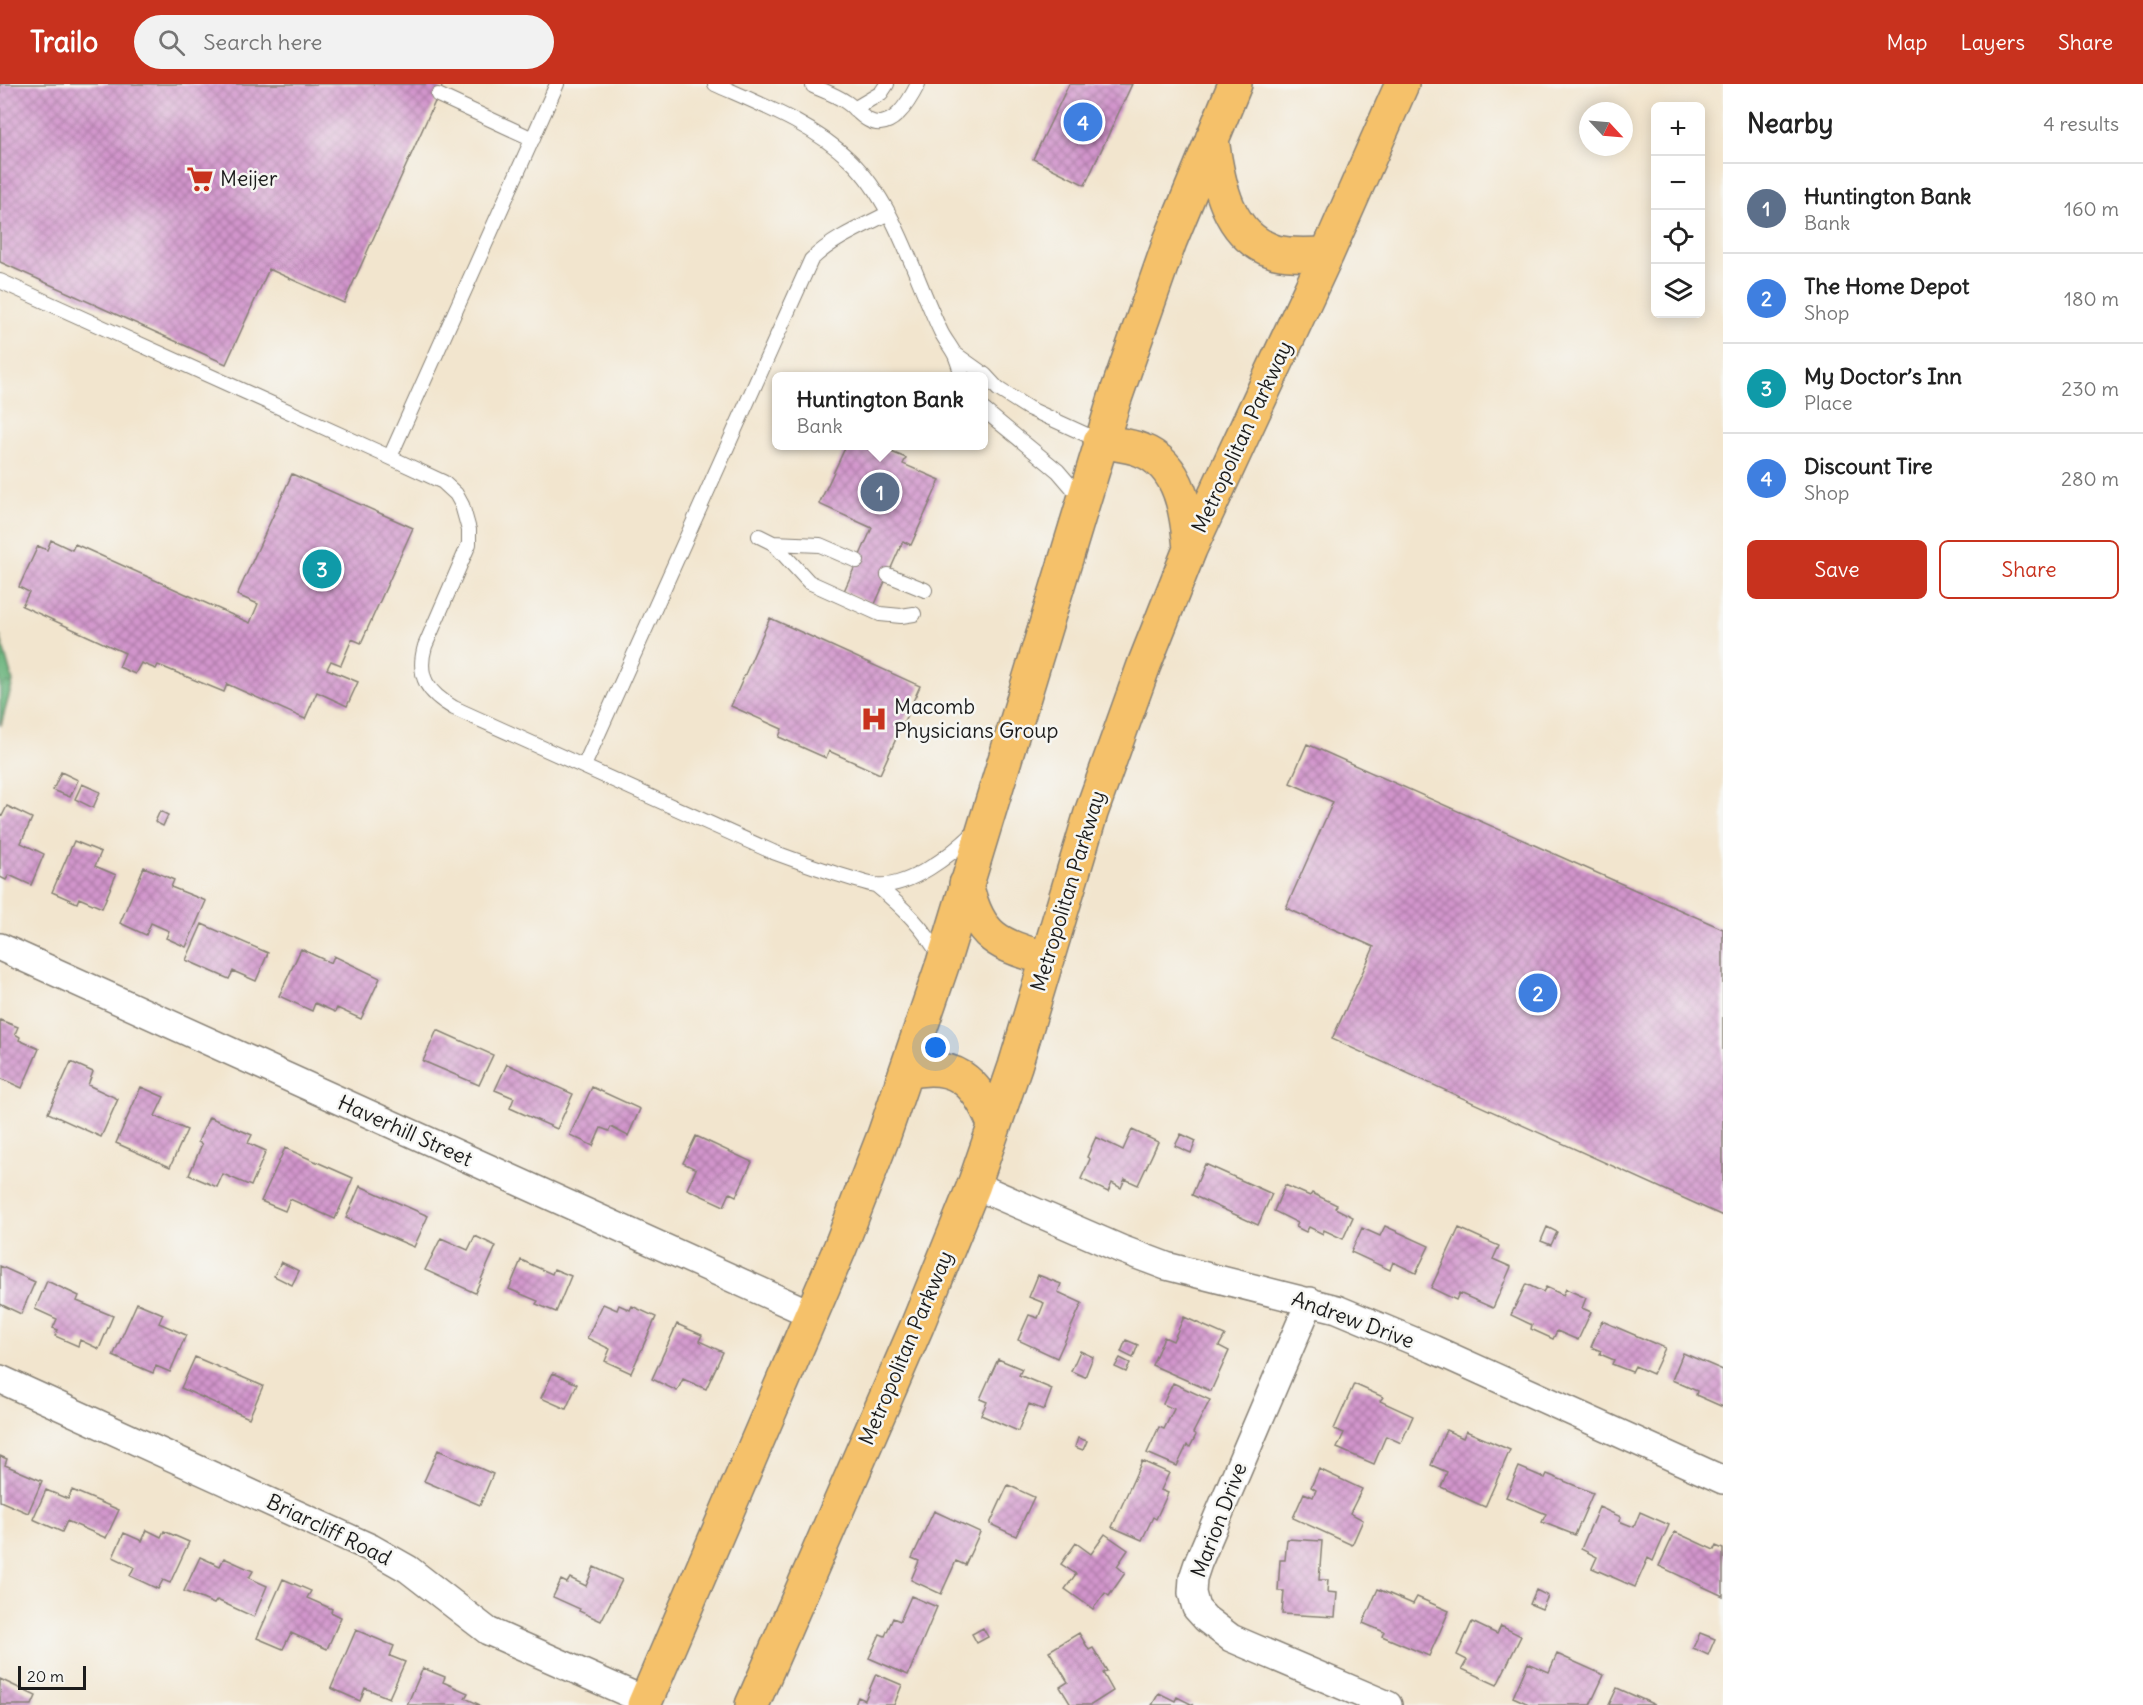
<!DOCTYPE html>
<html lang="en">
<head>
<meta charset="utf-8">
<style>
	:root { --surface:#fff; --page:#f2f2f2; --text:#222; --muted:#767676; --line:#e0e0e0; --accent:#c8321e }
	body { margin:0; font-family:Delius,sans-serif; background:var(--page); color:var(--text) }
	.controls { position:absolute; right:18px; top:18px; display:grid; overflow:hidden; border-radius:9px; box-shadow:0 3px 15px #0003 }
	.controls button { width:54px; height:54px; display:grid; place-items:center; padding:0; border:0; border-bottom:2px solid var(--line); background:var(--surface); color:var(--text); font:30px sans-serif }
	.compass { position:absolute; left:1579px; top:18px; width:54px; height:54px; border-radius:50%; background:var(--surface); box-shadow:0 3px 15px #0003; rotate:116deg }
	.scale { position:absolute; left:18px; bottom:15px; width:68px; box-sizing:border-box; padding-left:6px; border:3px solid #1c1c1c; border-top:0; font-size:16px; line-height:21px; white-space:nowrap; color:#1c1c1c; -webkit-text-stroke:4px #f6f6f2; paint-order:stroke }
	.you { position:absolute; left:936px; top:964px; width:21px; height:21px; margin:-15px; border:4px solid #fff; border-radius:50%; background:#1a73e8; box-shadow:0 0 0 9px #1a73e833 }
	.badge { display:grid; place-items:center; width:39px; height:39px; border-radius:50%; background:var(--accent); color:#fff; font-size:20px; font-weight:700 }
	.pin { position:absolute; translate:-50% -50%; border:3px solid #fff; box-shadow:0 2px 6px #0006 }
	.popup { position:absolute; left:772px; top:288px; width:216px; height:78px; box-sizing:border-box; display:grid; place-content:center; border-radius:9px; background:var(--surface); filter:drop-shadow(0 2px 4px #0005); font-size:20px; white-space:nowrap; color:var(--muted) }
	.popup b { font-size:22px; color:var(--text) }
	.popup::after { content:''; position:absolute; left:50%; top:100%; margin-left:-12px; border:12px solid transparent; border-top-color:var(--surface) }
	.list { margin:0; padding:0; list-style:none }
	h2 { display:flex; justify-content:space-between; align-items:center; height:78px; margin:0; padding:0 24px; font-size:26px }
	h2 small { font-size:20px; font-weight:400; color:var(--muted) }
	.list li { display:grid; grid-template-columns:39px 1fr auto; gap:18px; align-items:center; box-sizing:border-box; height:90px; padding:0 24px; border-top:2px solid var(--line) }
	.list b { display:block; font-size:22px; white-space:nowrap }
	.list p { margin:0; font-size:20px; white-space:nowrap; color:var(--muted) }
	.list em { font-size:20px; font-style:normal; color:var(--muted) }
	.actions { display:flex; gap:12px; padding:18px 24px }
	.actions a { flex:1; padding:14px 0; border:2px solid var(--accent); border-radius:9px; text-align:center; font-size:21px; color:var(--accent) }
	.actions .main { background:var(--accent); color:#fff }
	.icon { flex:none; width:33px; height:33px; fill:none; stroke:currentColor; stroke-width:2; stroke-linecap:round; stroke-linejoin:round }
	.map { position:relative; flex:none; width:1723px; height:1621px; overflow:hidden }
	header { display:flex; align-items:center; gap:36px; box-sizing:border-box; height:84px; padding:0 30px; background:var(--accent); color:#fff }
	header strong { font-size:28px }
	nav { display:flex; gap:33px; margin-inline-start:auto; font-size:21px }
	.search { width:420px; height:54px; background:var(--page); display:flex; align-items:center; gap:15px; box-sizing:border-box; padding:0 21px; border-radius:33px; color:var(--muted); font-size:22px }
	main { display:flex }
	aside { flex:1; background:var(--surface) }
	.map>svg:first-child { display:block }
</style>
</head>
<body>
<header>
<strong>Trailo</strong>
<div class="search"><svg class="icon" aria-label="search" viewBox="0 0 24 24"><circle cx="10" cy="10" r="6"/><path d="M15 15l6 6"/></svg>Search here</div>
<nav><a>Map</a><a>Layers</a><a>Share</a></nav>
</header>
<main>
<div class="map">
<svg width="1723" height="1621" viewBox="0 0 1723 1621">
	<defs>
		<pattern id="forest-crowns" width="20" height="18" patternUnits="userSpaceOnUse" patternTransform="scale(1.5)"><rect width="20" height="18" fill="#67b27a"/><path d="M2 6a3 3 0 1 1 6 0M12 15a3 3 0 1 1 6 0" fill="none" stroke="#549063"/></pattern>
		<pattern id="building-cross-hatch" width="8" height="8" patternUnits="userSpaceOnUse" patternTransform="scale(1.5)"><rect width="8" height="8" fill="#d295cc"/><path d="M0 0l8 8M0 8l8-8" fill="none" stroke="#aa79a5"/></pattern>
	</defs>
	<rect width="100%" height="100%" fill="#f6f6f2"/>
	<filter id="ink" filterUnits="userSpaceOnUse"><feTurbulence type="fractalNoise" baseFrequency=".0167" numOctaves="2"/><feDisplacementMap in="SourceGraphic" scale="12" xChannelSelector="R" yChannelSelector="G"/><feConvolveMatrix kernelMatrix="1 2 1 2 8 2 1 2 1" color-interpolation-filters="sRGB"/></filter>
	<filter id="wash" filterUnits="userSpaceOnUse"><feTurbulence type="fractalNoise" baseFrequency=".008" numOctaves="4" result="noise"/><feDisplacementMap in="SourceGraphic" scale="24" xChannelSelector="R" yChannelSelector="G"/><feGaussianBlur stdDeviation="1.35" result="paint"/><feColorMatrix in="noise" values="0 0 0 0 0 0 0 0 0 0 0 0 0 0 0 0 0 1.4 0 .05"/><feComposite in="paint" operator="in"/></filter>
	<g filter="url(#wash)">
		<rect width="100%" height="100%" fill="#f2e5ce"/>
		<!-- forest -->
		<path fill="url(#forest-crowns)" stroke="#42674b" stroke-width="1.5" d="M0 551 13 598 1 641H0Z"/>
		<g id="blocks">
			<!-- building -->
			<path fill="url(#building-cross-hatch)" d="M0 0H443L344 219 269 185 226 280 0 178Z
				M1069 0H1132L1085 101 1033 75Z
				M846 362H861L881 370 884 365 906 374 903 380 940 396 911 461 903 457 875 520 844 507 872 444 819 420Z
				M292 390 413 444 361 559 352 555 341 581 331 577 327 585 358 598 347 622 317 608 305 635 227 600 224 608 158 581 156 585 141 579 135 590 119 583 125 569 22 522 29 508 19 503 38 462 47 466 51 456 72 466 75 460 250 539 258 520 237 511Z
				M770 534 920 602 880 690 829 667 826 674 779 653 782 645 731 622Z
				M1307 660 1723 845V1132L1332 955 1374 863 1286 824 1333 718 1290 699Z
				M61 688 78 696 70 713 53 706Z
				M82 700 100 708 93 724 75 715Z
				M7 722 32 734 21 759 44 770 31 801 9 791 6 796 0 793V731L2 732Z
				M160 727 168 731 163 742 155 738Z
				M74 757 101 768 95 782 116 791 102 824 79 814 77 819 52 808Z
				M144 783 174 796 171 803 206 817 186 863 166 854 169 847 151 839 146 851 120 839Z
				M202 840 268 869 256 897 233 887 229 895 186 876Z
				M301 865 331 879 334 872 380 894 361 935 337 924 335 928 315 919 312 927 279 912Z
				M0 936 18 943 15 950 20 953 19 956 39 965 22 1004 0 994Z
				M437 946 493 971 479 1001 423 977Z
				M71 978 93 988 88 1001 118 1015 101 1053 48 1029Z
				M507 980 573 1010 557 1045 510 1024 514 1014 495 1006Z
				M141 1003 164 1013 155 1032 187 1046 170 1083 116 1059Z
				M592 1003 640 1025 628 1052 611 1043 609 1047 601 1044 593 1062 570 1051Z
				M209 1033 252 1051 248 1059 266 1067 251 1102 223 1090 217 1103 189 1091 202 1060 198 1058Z
				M1132 1046 1158 1058 1138 1101 1125 1095 1121 1104 1112 1099 1108 1108 1081 1095 1090 1075 1087 1073 1096 1053 1123 1066Z
				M1181 1050 1196 1057 1191 1069 1175 1062Z
				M696 1052 752 1078 736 1112 730 1109 724 1122 687 1105 696 1085 683 1079Z
				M285 1064 353 1094 335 1135 290 1115 285 1127 261 1117Z
				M1205 1080 1272 1110 1258 1141 1192 1111Z
				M1285 1101 1310 1112 1312 1109 1337 1121 1335 1124 1353 1133 1343 1155 1324 1146 1323 1150 1309 1143 1306 1148 1296 1143 1298 1139 1274 1127Z
				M360 1102 428 1132 414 1163 346 1134Z
				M1385 1142 1429 1162 1416 1189 1393 1178 1390 1186 1351 1168 1362 1144 1380 1152Z
				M1547 1143 1557 1148 1551 1161 1541 1157Z
				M1459 1144 1499 1162 1493 1175 1511 1183 1493 1224 1459 1209 1456 1216 1431 1204Z
				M475 1152 496 1162 475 1209 425 1186 441 1154 468 1166Z
				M521 1176 552 1190 554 1185 571 1192 556 1228 536 1220 538 1217 509 1205Z
				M281 1178 299 1187 292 1201 274 1192Z
				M0 1182 35 1198 21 1230 0 1220Z
				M1038 1191 1061 1200 1058 1208 1082 1219 1057 1274 1018 1256 1029 1231 1038 1234 1044 1219 1029 1213Z
				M47 1197 79 1212 77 1217 113 1232 99 1265 80 1256 78 1262 55 1252 58 1246 53 1244 57 1235 35 1225Z
				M1526 1200 1543 1208 1546 1203 1563 1211 1566 1205 1586 1214 1582 1224 1591 1228 1578 1256 1557 1247 1553 1255 1531 1245 1532 1241 1511 1231Z
				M137 1219 163 1230 159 1239 186 1251 170 1288 156 1282 153 1289 113 1272Z
				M603 1220 617 1226 619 1221 630 1226 632 1222 656 1233 631 1289 605 1277 610 1265 587 1254Z
				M1184 1233 1225 1251 1219 1262 1229 1267 1211 1307 1152 1281 1164 1253 1173 1257Z
				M1602 1237 1665 1264 1653 1290 1635 1282 1632 1288 1612 1280 1614 1276 1600 1270 1601 1267 1591 1263Z
				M677 1240 702 1251 699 1257 723 1268 706 1305 683 1295 677 1307 652 1295Z
				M1126 1256 1138 1261 1133 1274 1121 1268Z
				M1080 1267 1093 1273 1085 1293 1071 1287Z
				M1683 1269 1723 1286V1323L1696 1311 1697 1307 1672 1296Z
				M195 1273 263 1302 249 1334 181 1304Z
				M1120 1274 1130 1279 1126 1288 1115 1283Z
				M998 1275 1022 1285 1019 1291 1052 1305 1044 1326 1029 1320 1018 1347 981 1331 987 1318 980 1315Z
				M553 1289 577 1300 566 1325 541 1314Z
				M1173 1299 1210 1316 1193 1349 1196 1351 1190 1363 1187 1361 1177 1382 1147 1369 1159 1343 1164 1345 1174 1325 1163 1320Z
				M1354 1300 1383 1313 1380 1317 1413 1332 1401 1359 1386 1352 1374 1380 1337 1364 1344 1349 1334 1345Z
				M1446 1346 1463 1354 1466 1347 1510 1366 1485 1423 1441 1403 1447 1388 1431 1381Z
				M1078 1354 1087 1357 1083 1366 1075 1363Z
				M438 1366 493 1390 480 1421 424 1397Z
				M0 1372 7 1375 5 1381 42 1397 28 1429 0 1417Z
				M1142 1377 1169 1389 1161 1406 1168 1409 1156 1435 1153 1433 1142 1456 1112 1443Z
				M1519 1383 1545 1394 1547 1390 1593 1409 1575 1451 1542 1438 1546 1430 1506 1413Z
				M1319 1385 1362 1405 1350 1429 1363 1436 1352 1461 1293 1434 1304 1409 1313 1413 1316 1406 1311 1403Z
				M1008 1401 1034 1413 1016 1452 990 1440Z
				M46 1406 68 1415 72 1406 119 1426 106 1454 67 1437 62 1448 33 1435Z
				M1599 1423 1621 1433 1619 1437 1634 1443 1640 1428 1669 1441 1653 1477 1648 1474 1635 1503 1592 1484 1597 1473 1581 1465Z
				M934 1427 980 1448 965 1481 956 1477 941 1510 911 1496 919 1477 912 1474Z
				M147 1446 161 1453 164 1447 189 1458 170 1499 163 1496 158 1505 130 1492 134 1483 113 1473 124 1449 142 1457Z
				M1675 1448 1714 1466 1716 1462 1723 1465V1512L1659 1482Z
				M1105 1450 1128 1466 1117 1482 1125 1489 1109 1512 1105 1509 1093 1525 1065 1505 1076 1490 1061 1480 1076 1459 1091 1470Z
				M1287 1455 1322 1457 1319 1496H1328L1327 1508 1337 1509 1335 1533 1282 1530 1284 1507H1278L1280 1476H1285Z
				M200 1473 220 1482 224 1474 253 1487 249 1494 267 1502 254 1533 217 1516 214 1520 184 1507Z
				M594 1483 622 1496 601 1537 579 1527 580 1525 553 1513 561 1496 567 1499 570 1494 586 1502Z
				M283 1495 311 1507 307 1514 332 1525 331 1528 341 1533 327 1565 291 1549 283 1565 257 1554Z
				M1378 1505 1413 1520 1417 1513 1449 1527 1429 1572 1382 1552 1384 1548 1363 1539Z
				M1536 1506 1548 1512 1542 1525 1530 1520Z
				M911 1512 937 1523 908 1591 869 1574 880 1550 885 1552 893 1534 900 1537Z
				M1472 1538 1497 1550 1501 1542 1521 1552 1497 1601 1462 1585 1467 1576 1457 1571Z
				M983 1544 988 1553 977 1559 972 1550Z
				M356 1546 394 1562 390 1572 405 1578 389 1614 365 1604 360 1617 331 1604Z
				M1079 1549 1089 1566 1093 1564 1107 1587 1103 1589 1113 1607 1091 1621H1071L1060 1603 1068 1598 1049 1567Z
				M1700 1549 1715 1555 1708 1571 1693 1564Z
				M1557 1570 1604 1591 1590 1621H1531L1513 1613 1528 1579 1549 1588Z
				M423 1584 445 1593 443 1598 468 1609 465 1614 480 1621H407Z
				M876 1590 902 1601 894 1621H855L858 1613 865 1616Z
				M0 1595 36 1612 32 1621H0Z
				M1617 1604 1655 1621H1609Z
				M1159 1609 1175 1617 1177 1613 1193 1621H1152Z"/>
		</g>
	</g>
	<g filter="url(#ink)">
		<use href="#blocks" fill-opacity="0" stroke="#878075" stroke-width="1.5"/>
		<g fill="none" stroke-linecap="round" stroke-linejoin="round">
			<defs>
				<path id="service" d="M715 0C762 21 812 40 850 76 895 119 914 192 941 248 945 256 951 263 955 271 958 278 960 285 962 292
					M813 2C824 7 836 11 846 18 854 23 859 31 868 36 891 49 909 18 918 0
					M438 11 533 55
					M854 25 881 9 887 0
					M0 197 385 371 443 398 456 410 462 421 469 446V460L425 562C416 593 428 609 454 624L773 768C800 778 826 787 853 795 860 797 868 800 875 801 909 805 952 770 975 748
					M954 269 985 291 998 305 1028 324 1100 357
					M984 326 1058 387 1082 415
					M390 373 557 0
					M759 452 773 459 809 498 880 530 901 532 914 530
					M773 459 820 461 857 477
					M888 491 925 506
					M584 682 811 176C832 155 861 143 887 130
					M877 802C903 823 924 844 940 873"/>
				<path id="minor" d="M0 863 811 1230
					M974 1101 1121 1165 1166 1182 1337 1225 1433 1265 1723 1396
					M1310 1217 1198 1479 1193 1494 1192 1509 1196 1524 1206 1535 1231 1554 1388 1621
					M0 1295 371 1464 408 1485 488 1547 646 1617"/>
				<path id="primary" d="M1212 55C1218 99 1227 153 1276 168 1292 172 1310 170 1327 170
					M1100 357C1114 360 1129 361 1141 366 1181 381 1187 429 1190 465
					M966 800C980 855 997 860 1048 875
					M906 988C955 977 976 996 994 1040
					M644 1621 840 1164 884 1051 943 879 1114 317 1170 157 1235 0
					M752 1621 917 1242 974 1101 1015 982 1091 729 1144 581 1190 465 1327 170 1402 0"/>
			</defs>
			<!-- service casing -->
			<use href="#service" stroke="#878075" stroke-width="16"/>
			<!-- minor casing -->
			<use href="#minor" stroke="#878075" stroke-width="30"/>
			<!-- primary casing -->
			<use href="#primary" stroke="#878075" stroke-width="36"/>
			<!-- service -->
			<use href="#service" stroke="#fff" stroke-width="14"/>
			<!-- minor -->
			<use href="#minor" stroke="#fff" stroke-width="27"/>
			<!-- primary -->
			<use href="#primary" stroke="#f5c16b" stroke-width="33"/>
		</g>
	</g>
	<!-- icons -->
	<defs>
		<symbol id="supermarket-bare" viewBox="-9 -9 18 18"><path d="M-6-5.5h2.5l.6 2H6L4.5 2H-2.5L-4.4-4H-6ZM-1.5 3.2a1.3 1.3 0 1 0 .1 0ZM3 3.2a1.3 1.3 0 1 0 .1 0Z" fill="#c8321e" stroke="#f6f6f2" stroke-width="2.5" paint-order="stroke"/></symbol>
		<symbol id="hospital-bare" viewBox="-9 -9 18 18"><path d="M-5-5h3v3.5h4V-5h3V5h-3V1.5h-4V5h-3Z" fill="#c8321e" stroke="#f6f6f2" stroke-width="2.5" paint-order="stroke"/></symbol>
	</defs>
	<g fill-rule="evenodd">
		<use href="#supermarket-bare" x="181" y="76" width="38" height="38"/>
		<use href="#hospital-bare" x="855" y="616" width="38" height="38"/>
	</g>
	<g text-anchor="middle" stroke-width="5" stroke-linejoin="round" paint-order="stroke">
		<!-- poi labels -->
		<g font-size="21" fill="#1c1c1c" stroke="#f6f6f2" text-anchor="start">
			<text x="220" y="102">Meijer</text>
			<text x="894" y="630">Macomb<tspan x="894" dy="24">Physicians Group</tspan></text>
		</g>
		<!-- street labels -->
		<g font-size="21" fill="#1c1c1c" stroke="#f6f6f2">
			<text transform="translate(1242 353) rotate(-65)" y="7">Metropolitan Parkway</text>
			<text transform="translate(1068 807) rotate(-73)" y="7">Metropolitan Parkway</text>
			<text transform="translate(405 1047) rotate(24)" y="7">Haverhill Street</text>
			<text transform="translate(1353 1236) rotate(20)" y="7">Andrew Drive</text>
			<text transform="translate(906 1264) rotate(-67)" y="7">Metropolitan Parkway</text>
			<text transform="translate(1219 1436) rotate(-69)" y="7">Marion Drive</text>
			<text transform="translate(329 1446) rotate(26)" y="7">Briarcliff Road</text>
		</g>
	</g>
</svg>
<div class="controls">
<button>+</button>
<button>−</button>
<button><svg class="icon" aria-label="locate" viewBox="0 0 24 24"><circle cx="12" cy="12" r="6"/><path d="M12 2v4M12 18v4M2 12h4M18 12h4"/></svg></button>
<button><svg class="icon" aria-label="layers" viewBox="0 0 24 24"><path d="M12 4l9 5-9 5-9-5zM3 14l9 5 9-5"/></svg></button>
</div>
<svg class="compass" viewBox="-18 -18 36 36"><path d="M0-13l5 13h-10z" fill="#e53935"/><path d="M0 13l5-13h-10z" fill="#767676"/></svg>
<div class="scale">20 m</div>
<div class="you"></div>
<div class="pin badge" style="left:880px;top:408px;background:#5c6f8a">1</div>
<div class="popup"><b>Huntington Bank</b>Bank</div>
<div class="pin badge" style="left:1538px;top:909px;background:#3f7fe0">2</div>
<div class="pin badge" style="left:322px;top:485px;background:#0f9aa8">3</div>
<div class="pin badge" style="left:1083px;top:38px;background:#3f7fe0">4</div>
</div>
<aside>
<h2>Nearby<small>4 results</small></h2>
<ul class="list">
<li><span class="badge" style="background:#5c6f8a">1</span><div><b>Huntington Bank</b><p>Bank</p></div><em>160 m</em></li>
<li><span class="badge" style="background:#3f7fe0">2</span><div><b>The Home Depot</b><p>Shop</p></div><em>180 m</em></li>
<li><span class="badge" style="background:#0f9aa8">3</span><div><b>My Doctor’s Inn</b><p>Place</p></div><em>230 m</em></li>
<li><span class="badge" style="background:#3f7fe0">4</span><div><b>Discount Tire</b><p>Shop</p></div><em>280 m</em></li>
</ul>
<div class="actions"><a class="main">Save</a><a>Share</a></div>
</aside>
</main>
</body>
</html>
